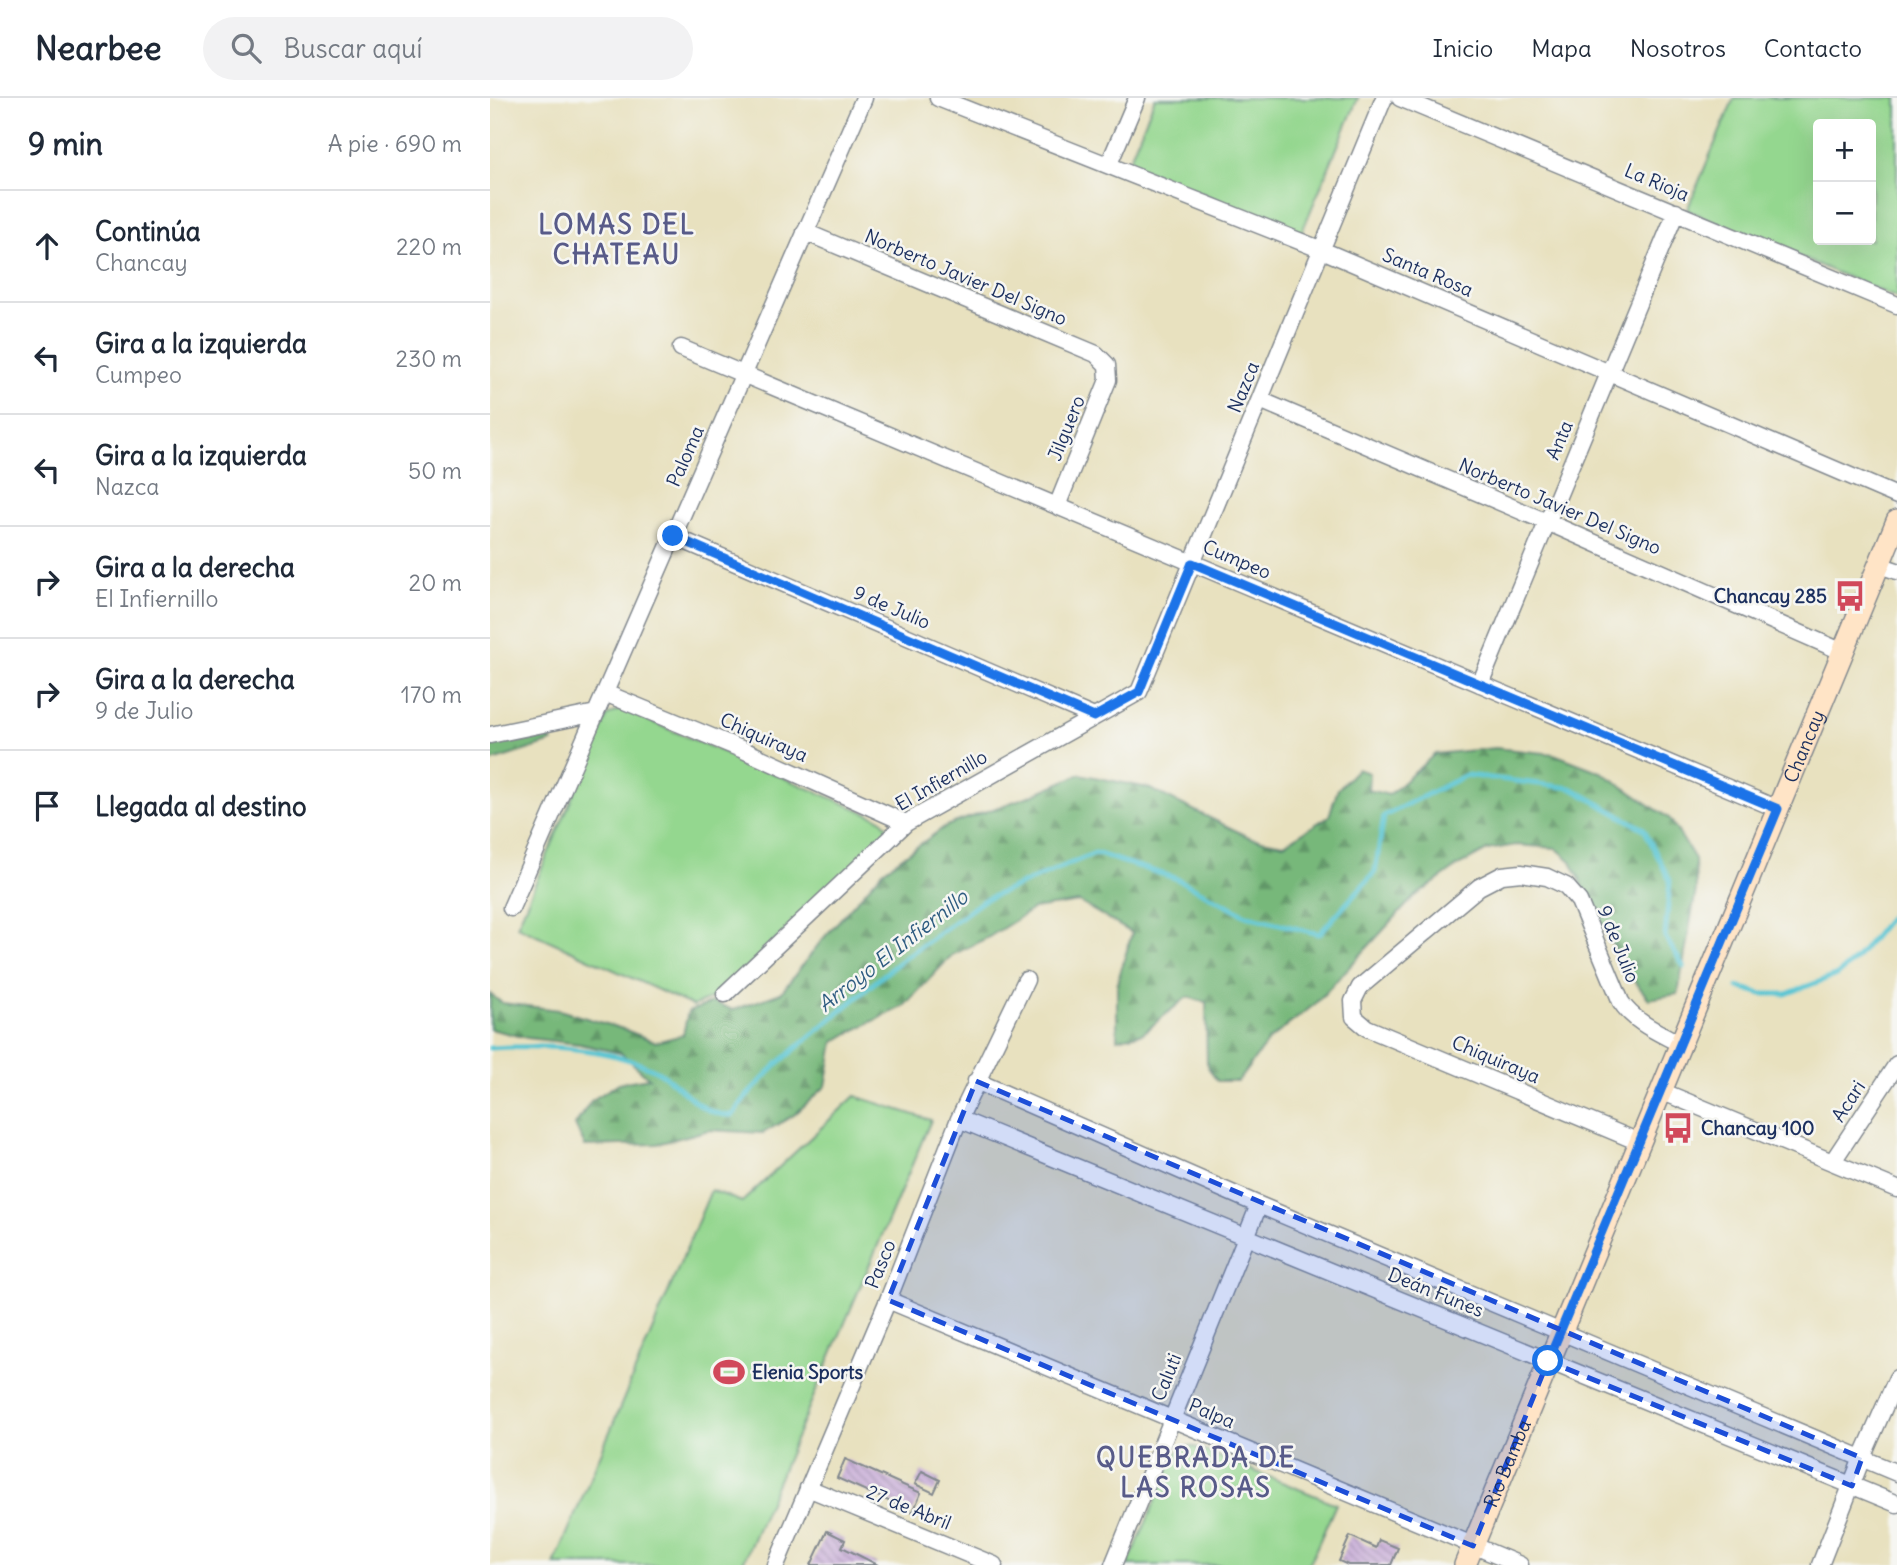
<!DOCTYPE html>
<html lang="es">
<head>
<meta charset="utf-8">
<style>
	:root { --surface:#fff; --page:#f2f2f3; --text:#1f2937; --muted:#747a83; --line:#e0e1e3 }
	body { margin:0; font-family:Delius,sans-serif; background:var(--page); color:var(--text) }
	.controls { position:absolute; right:21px; top:21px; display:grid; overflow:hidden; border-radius:7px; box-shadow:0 7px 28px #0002 }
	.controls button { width:63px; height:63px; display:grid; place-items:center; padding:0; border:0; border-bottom:2px solid var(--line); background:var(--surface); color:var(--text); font:35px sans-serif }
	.stop { position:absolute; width:21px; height:21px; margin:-16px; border:5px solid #1a73e8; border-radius:50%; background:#fff }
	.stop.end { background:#1a73e8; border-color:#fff; box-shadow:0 2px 7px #0008 }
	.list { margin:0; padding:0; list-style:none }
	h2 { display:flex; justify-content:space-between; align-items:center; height:91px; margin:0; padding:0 28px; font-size:30px }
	h2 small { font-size:23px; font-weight:400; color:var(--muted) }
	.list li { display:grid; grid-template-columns:46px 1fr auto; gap:21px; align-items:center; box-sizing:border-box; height:112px; padding:0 28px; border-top:2px solid var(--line) }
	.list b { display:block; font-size:26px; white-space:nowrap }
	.list p { margin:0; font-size:23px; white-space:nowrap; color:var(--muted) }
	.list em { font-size:23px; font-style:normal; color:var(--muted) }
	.icon { flex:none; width:38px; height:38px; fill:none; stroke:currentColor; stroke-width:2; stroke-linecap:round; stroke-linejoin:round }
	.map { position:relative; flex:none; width:1407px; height:1467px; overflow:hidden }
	header { display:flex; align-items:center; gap:42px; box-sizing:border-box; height:98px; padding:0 35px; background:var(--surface); border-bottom:2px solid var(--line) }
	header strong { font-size:33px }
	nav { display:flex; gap:38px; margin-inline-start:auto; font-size:24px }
	.search { width:490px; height:63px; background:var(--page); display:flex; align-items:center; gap:18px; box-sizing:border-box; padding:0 24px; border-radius:38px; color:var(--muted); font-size:26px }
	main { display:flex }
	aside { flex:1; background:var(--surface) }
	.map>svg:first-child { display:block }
</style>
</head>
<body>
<header>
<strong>Nearbee</strong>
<div class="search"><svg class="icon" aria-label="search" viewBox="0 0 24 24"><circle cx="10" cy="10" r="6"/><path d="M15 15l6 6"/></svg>Buscar aquí</div>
<nav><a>Inicio</a><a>Mapa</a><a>Nosotros</a><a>Contacto</a></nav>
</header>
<main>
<aside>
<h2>9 min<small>A pie · 690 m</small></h2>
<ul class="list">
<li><svg class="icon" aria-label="ahead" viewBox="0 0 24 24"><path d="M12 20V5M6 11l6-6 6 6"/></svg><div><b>Continúa</b><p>Chancay</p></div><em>220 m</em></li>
<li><svg class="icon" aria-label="left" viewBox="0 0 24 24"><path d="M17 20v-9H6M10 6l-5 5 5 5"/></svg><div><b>Gira a la izquierda</b><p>Cumpeo</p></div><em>230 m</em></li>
<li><svg class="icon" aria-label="left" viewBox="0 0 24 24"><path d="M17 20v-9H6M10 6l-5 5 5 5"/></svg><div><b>Gira a la izquierda</b><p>Nazca</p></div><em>50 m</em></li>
<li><svg class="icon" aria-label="right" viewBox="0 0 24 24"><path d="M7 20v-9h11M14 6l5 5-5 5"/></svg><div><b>Gira a la derecha</b><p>El Infiernillo</p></div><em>20 m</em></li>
<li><svg class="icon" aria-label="right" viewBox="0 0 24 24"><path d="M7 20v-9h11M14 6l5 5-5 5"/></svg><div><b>Gira a la derecha</b><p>9 de Julio</p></div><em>170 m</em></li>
<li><svg class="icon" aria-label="arrive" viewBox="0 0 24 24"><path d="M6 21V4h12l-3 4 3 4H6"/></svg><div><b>Llegada al destino</b></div></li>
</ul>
</aside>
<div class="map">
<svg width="1407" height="1467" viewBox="0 0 1407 1467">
	<defs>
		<pattern id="forest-firs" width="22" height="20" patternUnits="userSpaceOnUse" patternTransform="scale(1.75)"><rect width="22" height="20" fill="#77b87a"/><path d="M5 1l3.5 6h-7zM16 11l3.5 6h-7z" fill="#619667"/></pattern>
		<pattern id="building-back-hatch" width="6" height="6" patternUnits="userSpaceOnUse" patternTransform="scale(1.75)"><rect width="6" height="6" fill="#c9aed8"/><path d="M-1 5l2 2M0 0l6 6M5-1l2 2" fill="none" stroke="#a28eb2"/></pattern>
	</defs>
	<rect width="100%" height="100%" fill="#f6f6f2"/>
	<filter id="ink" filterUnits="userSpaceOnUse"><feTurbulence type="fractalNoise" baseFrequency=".0143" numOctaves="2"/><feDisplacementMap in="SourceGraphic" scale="14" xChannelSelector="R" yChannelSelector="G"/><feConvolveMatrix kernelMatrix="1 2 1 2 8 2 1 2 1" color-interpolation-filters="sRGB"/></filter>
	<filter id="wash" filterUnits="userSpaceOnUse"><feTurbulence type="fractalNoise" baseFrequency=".00686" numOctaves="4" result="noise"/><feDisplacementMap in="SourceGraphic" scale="28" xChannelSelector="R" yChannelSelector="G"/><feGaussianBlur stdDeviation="1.57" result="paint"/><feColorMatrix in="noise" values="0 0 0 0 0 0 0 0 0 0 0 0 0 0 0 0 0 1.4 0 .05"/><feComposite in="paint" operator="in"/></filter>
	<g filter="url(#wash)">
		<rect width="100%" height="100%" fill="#e8e1bf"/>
		<!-- green -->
		<path fill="#94d78f" stroke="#588376" stroke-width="2" fill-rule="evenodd" d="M665 0H868L811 136 638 65Z
			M1244 0H1407V200L1197 112ZM1328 26H1381V142H1328Z
			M131 611 391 721 398 730 394 739 227 898 203 908 27 828 117 618Z
			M365 998 441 1022 252 1467H64L221 1092 252 1104Z
			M698 1348 705 1349 846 1406 819 1467H638L684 1358 687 1354Z"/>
		<!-- forest -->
		<path fill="url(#forest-firs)" stroke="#49746c" stroke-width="2" d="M52 633 62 644 0 664V636Z
			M1005 650 1064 656 1113 675 1180 721 1205 761 1206 792 1188 896 1159 901 1139 877 1108 821 1081 763 1066 750 1026 747 997 752 968 768 923 800 825 906 779 942 748 983H727L717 968 716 904 697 899 653 935 627 941V886L642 835 589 804 543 811 499 839 462 857 414 908 359 935 344 944 336 988 304 1017 273 1035 219 1032 167 1046 95 1048 85 1027 101 1003 129 985 159 980 131 955 90 946 37 940 0 931V896L12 905 69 912 133 931 166 944 193 937 198 914 223 904 243 912 291 895 332 842 393 773 456 728 542 697 590 676 658 690 761 740 794 746 839 718 848 691 867 671 879 675 878 692 899 697 945 656Z"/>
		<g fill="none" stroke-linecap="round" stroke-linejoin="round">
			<!-- stream -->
			<path stroke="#59c5d3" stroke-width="5" d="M1248 889 1272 896H1296L1347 877 1365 862 1407 810
				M0 950C54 947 110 948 161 970 190 982 208 1020 243 1017L256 999 286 967 409 864 494 802 605 755 685 780 758 818 829 836 885 774 894 718 976 677 1081 690 1154 731 1180 783 1175 839 1194 869"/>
		</g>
		<g id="blocks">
			<!-- building -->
			<path fill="url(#building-back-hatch)" d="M355 1361 431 1395 423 1414 347 1380Z
				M432 1373 450 1382 444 1395 425 1386Z
				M337 1433 355 1442 352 1449 388 1467H321Z
				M860 1438 886 1450 889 1442 908 1450 901 1467H858L849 1463Z"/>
		</g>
	</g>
	<g filter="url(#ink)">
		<use href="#blocks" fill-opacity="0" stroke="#82888e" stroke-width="2"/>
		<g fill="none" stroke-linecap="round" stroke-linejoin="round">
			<defs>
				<path id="street" d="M448 0 832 152 1407 398
					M910 0 1407 207
					M619 66 647 0
					M315 134 606 256 617 267 618 282 567 408
					M191 250 1288 711
					M770 302 1057 424 1353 554
					M183 438 604 619
					M1389 467 1407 473
					M990 586 1186 114
					M115 595 251 651 416 725
					M0 637 106 615
					M21 810 374 0
					M235 896 416 725 649 594 894 0
					M486 983 769 1107 1407 1375
					M1171 993 1407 1091
					M469 1021 1407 1406
					M1149 1044 877 930 864 919 863 903 870 889 989 789 1012 777 1031 775 1057 779 1076 788 1089 803 1131 904C1145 925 1168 934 1190 946
					M1343 1063 1407 966
					M398 1202 1030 1467
					M318 1390 504 1467
					M286 1467 398 1202 469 1021 536 882
					M623 1467 769 1107
					M1330 1467 1372 1360 1407 1280"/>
				<g id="secondary">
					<path id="s1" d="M975 1467 1407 423"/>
				</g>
			</defs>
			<!-- street casing -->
			<use href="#street" stroke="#82888e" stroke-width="19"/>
			<!-- secondary casing -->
			<use href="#secondary" stroke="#82888e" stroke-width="24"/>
			<!-- street -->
			<use href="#street" stroke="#fff" stroke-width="16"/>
			<!-- secondary -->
			<use href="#secondary" stroke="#ffe4c6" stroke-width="21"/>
		</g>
	</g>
	<g fill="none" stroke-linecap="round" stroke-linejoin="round" filter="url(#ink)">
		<!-- route -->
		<path stroke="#1a73e8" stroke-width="9" d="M183 438 604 619 649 594 702 465 1288 711 1058 1263"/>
	</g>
	<!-- marked area -->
	<path fill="#1d4ed8" fill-opacity="0.2" stroke="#1d4ed8" stroke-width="5" stroke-dasharray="14 9" stroke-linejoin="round" d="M486 983 1372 1360 1362 1388 1058 1263 983 1448 398 1202Z"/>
	<!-- icons -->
	<defs>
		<symbol id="bus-bare" viewBox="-9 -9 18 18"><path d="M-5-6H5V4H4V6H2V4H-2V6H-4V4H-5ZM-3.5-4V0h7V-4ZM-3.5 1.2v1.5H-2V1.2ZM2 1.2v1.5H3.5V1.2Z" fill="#d1495b" stroke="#f6f6f2" stroke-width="2.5" paint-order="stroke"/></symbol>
		<symbol id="stadium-bare" viewBox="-9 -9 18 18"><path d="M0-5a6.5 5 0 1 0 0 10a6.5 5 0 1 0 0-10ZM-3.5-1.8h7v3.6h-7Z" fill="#d1495b" stroke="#f6f6f2" stroke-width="2.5" paint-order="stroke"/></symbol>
	</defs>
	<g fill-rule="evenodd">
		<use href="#bus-bare" x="1338" y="476" width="44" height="44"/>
		<use href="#bus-bare" x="1166" y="1008" width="44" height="44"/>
		<use href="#stadium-bare" x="217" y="1252" width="44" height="44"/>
	</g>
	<g text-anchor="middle" stroke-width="5" stroke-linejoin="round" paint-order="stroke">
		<!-- street labels -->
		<g font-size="19" fill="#1b2f5e" stroke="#f6f6f2">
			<text transform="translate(1167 84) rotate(23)" y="7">La Rioja</text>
			<text transform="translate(938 174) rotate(23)" y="7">Santa Rosa</text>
			<text transform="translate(476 179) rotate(23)" y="7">Norberto Javier Del Signo</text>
			<text transform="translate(753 289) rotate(-68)" y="7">Nazca</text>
			<text transform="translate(576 330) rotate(-68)" y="7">Jilguero</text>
			<text transform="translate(1069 342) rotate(-67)" y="7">Anta</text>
			<text transform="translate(195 358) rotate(-66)" y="7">Paloma</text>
			<text transform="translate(1070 408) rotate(23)" y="7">Norberto Javier Del Signo</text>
			<text transform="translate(747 461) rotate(23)" y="7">Cumpeo</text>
			<text transform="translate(402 509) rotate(23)" y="7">9 de Julio</text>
			<text transform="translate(274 639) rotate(24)" y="7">Chiquiraya</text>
			<text dy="7" stroke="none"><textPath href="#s1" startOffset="886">Chancay</textPath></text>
			<text transform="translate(451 682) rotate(-30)" y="7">El Infiernillo</text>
			<text transform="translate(1129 846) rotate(68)" y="7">9 de Julio</text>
			<text transform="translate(1006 961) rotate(23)" y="7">Chiquiraya</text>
			<text transform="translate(1358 1003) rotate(-57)" y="7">Acari</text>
			<text transform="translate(390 1166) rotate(-68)" y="7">Pasco</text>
			<text transform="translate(946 1194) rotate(22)" y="7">Deán Funes</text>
			<text transform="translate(676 1279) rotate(-68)" y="7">Caluti</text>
			<text transform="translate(722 1315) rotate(23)" y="7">Palpa</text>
			<text dy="7" stroke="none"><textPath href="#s1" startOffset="110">Rio Bamba</textPath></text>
			<text transform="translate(419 1409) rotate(22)" y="7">27 de Abril</text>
		</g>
		<!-- poi labels -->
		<g font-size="19" font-weight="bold" fill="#1b2f5e" stroke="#f6f6f2" text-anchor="start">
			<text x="1337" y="505" text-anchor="end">Chancay 285</text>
			<text x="1211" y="1037">Chancay 100</text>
			<text x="262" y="1281">Elenia Sports</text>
		</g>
		<!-- water labels -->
		<g font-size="21" font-style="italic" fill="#2e5c81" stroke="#f6f6f2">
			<text transform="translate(403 853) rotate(-38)" y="7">Arroyo El Infiernillo</text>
		</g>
		<!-- district labels -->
		<g font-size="26" font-weight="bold" letter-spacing="2" fill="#585b89" stroke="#f6f6f2">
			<text x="127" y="136">LOMAS DEL<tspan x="127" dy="30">CHATEAU</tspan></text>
			<text x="706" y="1369">QUEBRADA DE<tspan x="706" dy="30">LAS ROSAS</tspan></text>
		</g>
	</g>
</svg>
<div class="controls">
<button>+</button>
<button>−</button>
</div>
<div class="stop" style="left:1058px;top:1263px"></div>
<div class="stop end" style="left:183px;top:438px"></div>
</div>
</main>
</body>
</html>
